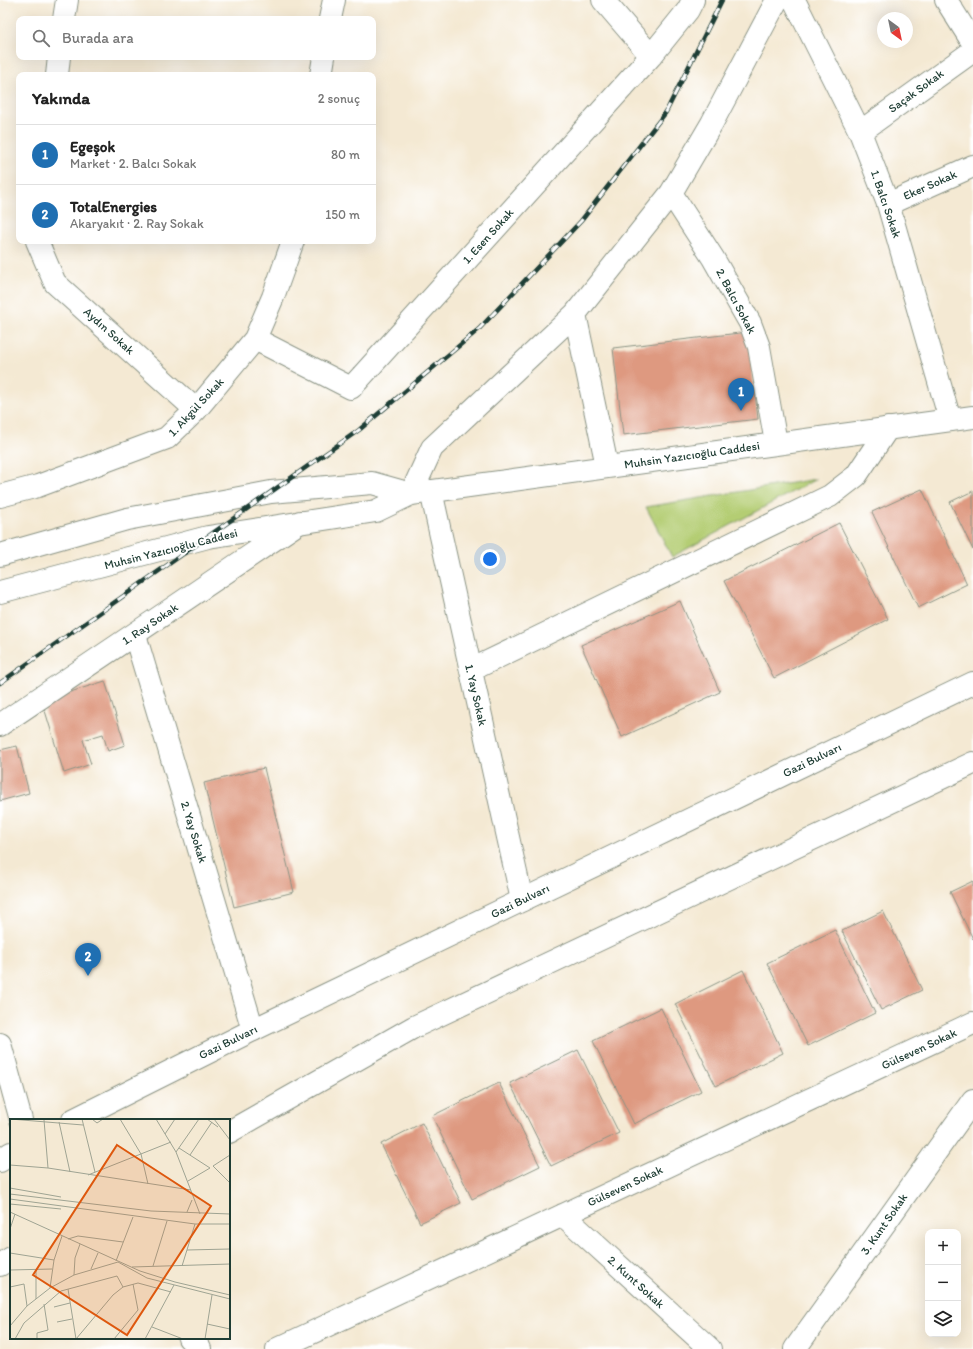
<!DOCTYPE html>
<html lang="tr">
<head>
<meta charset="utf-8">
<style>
	:root { --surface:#fff; --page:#f6f6f6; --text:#222; --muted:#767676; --line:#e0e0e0; --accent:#1f6fb2 }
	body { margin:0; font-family:Itim,sans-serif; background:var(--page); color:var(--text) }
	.controls { position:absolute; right:12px; bottom:12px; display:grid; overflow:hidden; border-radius:8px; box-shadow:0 4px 16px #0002 }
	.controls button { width:36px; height:36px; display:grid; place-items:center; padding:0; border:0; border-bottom:1px solid var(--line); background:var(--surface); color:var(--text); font:20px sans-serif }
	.compass { position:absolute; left:877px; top:12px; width:36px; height:36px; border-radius:50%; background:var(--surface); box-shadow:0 4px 16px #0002; rotate:147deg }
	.you { position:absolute; left:490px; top:559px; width:14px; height:14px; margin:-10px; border:3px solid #fff; border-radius:50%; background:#1a73e8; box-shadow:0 0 0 6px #1a73e833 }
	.badge { display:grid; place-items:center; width:26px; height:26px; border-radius:50%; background:var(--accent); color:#fff; font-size:13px; font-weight:700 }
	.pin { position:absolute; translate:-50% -33px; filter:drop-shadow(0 1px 2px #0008) }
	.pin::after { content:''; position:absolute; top:21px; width:14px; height:12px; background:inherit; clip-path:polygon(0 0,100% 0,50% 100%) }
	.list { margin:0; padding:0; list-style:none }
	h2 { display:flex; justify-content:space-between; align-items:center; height:52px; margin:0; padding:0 16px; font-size:17px }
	h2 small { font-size:13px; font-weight:400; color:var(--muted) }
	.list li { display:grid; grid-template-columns:26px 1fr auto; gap:12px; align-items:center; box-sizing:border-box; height:60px; padding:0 16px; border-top:1px solid var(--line) }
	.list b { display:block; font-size:15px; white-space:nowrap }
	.list p { margin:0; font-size:13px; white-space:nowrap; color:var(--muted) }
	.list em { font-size:13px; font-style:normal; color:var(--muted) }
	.icon { flex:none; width:22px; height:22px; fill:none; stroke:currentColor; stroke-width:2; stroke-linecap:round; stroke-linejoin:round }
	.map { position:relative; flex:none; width:973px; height:1349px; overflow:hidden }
	.search { position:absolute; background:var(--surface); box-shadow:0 4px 16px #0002; left:16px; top:16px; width:360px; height:44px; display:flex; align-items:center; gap:10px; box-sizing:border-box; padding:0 14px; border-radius:8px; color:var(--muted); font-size:15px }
	.panel { position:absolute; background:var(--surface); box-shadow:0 4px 16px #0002; left:16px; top:72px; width:360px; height:172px; border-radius:8px }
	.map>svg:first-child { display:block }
</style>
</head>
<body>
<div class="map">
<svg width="973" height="1349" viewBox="0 0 973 1349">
	<rect width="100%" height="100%" fill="#fff"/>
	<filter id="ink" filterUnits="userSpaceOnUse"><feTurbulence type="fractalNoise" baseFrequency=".025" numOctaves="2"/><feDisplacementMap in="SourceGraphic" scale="8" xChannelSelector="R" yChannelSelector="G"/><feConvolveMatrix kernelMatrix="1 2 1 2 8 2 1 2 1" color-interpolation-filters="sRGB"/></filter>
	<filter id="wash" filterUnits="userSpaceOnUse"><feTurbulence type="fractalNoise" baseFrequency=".012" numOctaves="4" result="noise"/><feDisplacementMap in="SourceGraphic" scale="16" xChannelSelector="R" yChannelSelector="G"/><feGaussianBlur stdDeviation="0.9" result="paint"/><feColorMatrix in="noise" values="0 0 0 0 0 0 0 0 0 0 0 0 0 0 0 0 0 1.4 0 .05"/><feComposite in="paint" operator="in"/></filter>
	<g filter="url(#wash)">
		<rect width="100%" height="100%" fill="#f4e9d3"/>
		<!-- green -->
		<path fill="#b4cd73" stroke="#6a8554" d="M816 479 672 557 646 507Z"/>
		<g id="blocks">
			<!-- building -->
			<path fill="#de9980" d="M748 332 758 419 623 435 613 348Z
				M922 489 967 584 918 608 872 512Z
				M973 491V550L950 502Z
				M839 523 888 619 774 678 724 581Z
				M680 601 720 692 622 737 581 645Z
				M105 681 125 745 108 751 103 734 83 740 91 764 64 773 42 701Z
				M17 746 29 793 0 801V750Z
				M264 768 294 892 234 907 204 783Z
				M973 881V939L950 892Z
				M883 911 922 990 881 1010 842 931Z
				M835 930 875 1013 808 1046 767 963Z
				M743 970 783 1053 716 1086 675 1004Z
				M661 1008 701 1091 634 1124 593 1041Z
				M578 1050 619 1133 551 1166 510 1083Z
				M499 1083 540 1166 472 1199 432 1116Z
				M422 1123 461 1203 420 1223 381 1144Z"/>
		</g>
	</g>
	<g filter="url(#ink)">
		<use href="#blocks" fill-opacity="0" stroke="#8a9384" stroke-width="1"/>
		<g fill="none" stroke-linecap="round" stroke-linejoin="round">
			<defs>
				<path id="street" d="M603 0 651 56
					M794 0 860 132 888 204 950 420
					M946 0 973 43
					M64 19 67 0
					M330 19 334 0
					M57 75 59 57
					M321 75 324 57
					M860 132 973 51
					M671 193 713 258 750 323 759 347 776 443
					M888 204 973 166
					M37 241 55 283 196 410
					M575 314 607 466
					M255 339 351 388 651 56 688 10 693 0
					M431 491 522 900
					M411 494 432 448 575 314 671 193 712 123 777 0
					M0 496 38 486 167 438 196 410 255 339 273 297 293 241
					M135 635 253 1030
					M471 670 830 496 856 476 888 428
					M0 725 300 522
					M0 1044 21 1120
					M563 1215 710 1349
					M277 1349 973 1023
					M795 1349 973 1100"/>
				<path id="secondary" d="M0 555 127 519 271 492 372 483 411 494
					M0 592 208 537 376 511 411 494 973 417
					M189 1338 200 1349"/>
				<path id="highway" d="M73 1120 253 1030 973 683
					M229 1132 414 1027 973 763
					M0 1161 11 1153
					M0 1265 11 1258"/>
			</defs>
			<!-- street casing -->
			<use href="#street" stroke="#8a9384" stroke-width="24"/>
			<!-- secondary casing -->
			<use href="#secondary" stroke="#8a9384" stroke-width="24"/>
			<!-- highway casing -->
			<use href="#highway" stroke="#8a9384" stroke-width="24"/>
			<!-- street -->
			<use href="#street" stroke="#fff" stroke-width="22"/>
			<!-- secondary -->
			<use href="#secondary" stroke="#fff" stroke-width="22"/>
			<!-- highway -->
			<use href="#highway" stroke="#fff" stroke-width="22"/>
			<defs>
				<path id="rail" d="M0 683 359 430 479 329 581 221 666 112 722 0"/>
			</defs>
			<!-- rail casing -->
			<use href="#rail" stroke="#1f3d34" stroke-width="4.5"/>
			<!-- rail -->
			<use href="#rail" stroke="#fff" stroke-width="3" stroke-dasharray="9" stroke-linecap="butt"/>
		</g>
	</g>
	<g text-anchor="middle" stroke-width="4" stroke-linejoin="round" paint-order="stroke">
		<!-- street labels -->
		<g font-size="12" fill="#1f3d34" stroke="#fff">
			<text transform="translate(916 91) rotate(-36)" y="4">Saçak Sokak</text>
			<text transform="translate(930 185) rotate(-24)" y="4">Eker Sokak</text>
			<text transform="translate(886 204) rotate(71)" y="4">1. Balcı Sokak</text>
			<text transform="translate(488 236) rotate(-48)" y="4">1. Esen Sokak</text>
			<text transform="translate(736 301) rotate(62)" y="4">2. Balcı Sokak</text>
			<text transform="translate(109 331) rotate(42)" y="4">Aydın Sokak</text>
			<text transform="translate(196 407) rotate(-47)" y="4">1. Akgül Sokak</text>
			<text transform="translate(692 455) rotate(-8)" y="4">Muhsin Yazıcıoğlu Caddesi</text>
			<text transform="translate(171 549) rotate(-14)" y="4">Muhsin Yazıcıoğlu Caddesi</text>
			<text transform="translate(150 624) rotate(-34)" y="4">1. Ray Sokak</text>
			<text transform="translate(476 695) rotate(77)" y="4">1. Yay Sokak</text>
			<text transform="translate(812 760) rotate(-26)" y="4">Gazi Bulvarı</text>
			<text transform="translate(194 832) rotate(73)" y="4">2. Yay Sokak</text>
			<text transform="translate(520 901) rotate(-26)" y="4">Gazi Bulvarı</text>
			<text transform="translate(228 1042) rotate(-26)" y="4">Gazi Bulvarı</text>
			<text transform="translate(919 1049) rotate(-25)" y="4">Gülseven Sokak</text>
			<text transform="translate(625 1186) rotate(-25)" y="4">Gülseven Sokak</text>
			<text transform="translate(884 1224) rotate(-55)" y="4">3. Kunt Sokak</text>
			<text transform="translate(636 1282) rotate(42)" y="4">2. Kunt Sokak</text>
		</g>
	</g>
	<!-- overview -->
	<g transform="translate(10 1119)">
		<rect width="220" height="220" fill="#f4e9d3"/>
		<path fill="none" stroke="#9fa493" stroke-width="1" d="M0 0 73 6M72 0 85 53M82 0 87 4 93 0M110 0 131 35 138 65M146 0 166 33 190 95M197 0 208 8M204 0 220 21M34 1 38 49M49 3 60 53M155 15 165 0M169 29 200 49M166 33 189 0M180 36 202 3M220 36 203 47 220 64M0 46 38 49 181 71M78 56 161 23M178 62 200 49M0 69 51 78M0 75 141 92 220 95M0 80 185 105H220M0 85 51 90M0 93 130 152 165 163 220 176M177 93 182 81M0 110 5 95M58 120 68 117 113 123M177 131 220 130M0 134 44 141M106 142 123 98M108 143 137 159 220 180M143 147 157 102M172 147 185 105M122 148 220 145M81 150 88 134M0 151 42 150M64 156 65 139 70 125M0 168 14 165 17 187M40 169 44 141 52 117M58 170 66 220M26 180V151M44 188 60 184M47 203 62 200M197 205 220 210M0 207 17 187 40 169 64 156 108 143M142 208 173 220M5 220 14 204 51 172 107 157 113 168M27 220V214L38 211 34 185M66 220 103 176 113 168 128 164 161 173M104 220 128 191 123 165M135 220 164 166M195 220 202 176"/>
		<path fill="#de580e" fill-opacity="0.15" stroke="#de580e" stroke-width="2" d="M107 26 201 87 117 216 23 156Z"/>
		<rect width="220" height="220" fill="none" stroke="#1f3d34" stroke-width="2"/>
	</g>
</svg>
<div class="controls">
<button>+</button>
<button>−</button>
<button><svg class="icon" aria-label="layers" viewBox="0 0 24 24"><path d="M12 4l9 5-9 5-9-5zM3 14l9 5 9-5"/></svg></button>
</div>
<svg class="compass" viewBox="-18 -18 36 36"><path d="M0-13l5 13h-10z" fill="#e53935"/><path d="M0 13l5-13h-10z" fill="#767676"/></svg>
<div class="you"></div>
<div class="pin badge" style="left:741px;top:411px">1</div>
<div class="pin badge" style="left:88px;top:976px">2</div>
<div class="search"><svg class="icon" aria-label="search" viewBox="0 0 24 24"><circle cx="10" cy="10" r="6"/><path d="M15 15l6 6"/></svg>Burada ara</div>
<section class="panel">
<h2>Yakında<small>2 sonuç</small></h2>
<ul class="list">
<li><span class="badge">1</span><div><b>Egeşok</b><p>Market · 2. Balcı Sokak</p></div><em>80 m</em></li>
<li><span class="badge">2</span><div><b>TotalEnergies</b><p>Akaryakıt · 2. Ray Sokak</p></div><em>150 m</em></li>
</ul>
</section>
</div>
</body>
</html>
